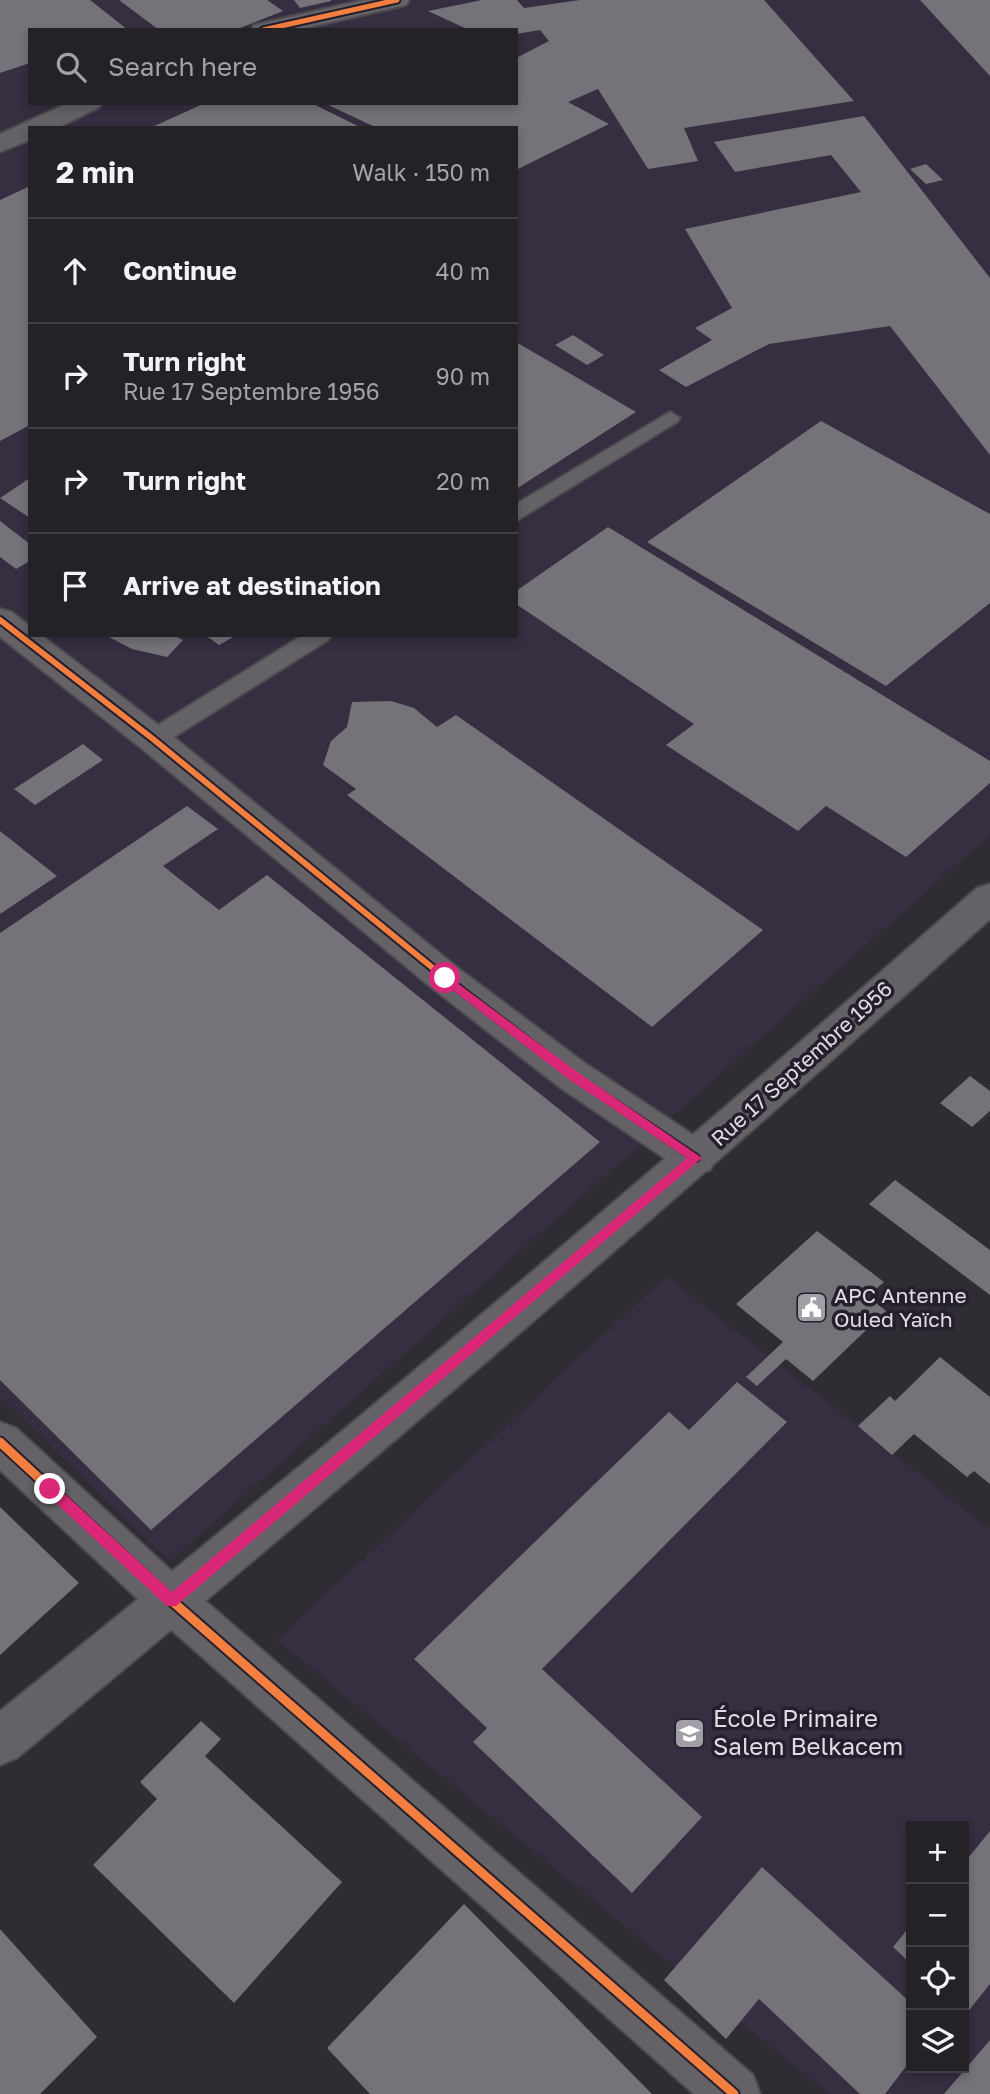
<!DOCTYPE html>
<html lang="en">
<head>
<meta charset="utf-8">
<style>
	:root { --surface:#242127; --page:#302e33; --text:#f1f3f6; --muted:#a3a3a7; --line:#413e44 }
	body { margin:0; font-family:"Golos Text",sans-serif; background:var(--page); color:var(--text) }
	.controls { position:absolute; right:21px; bottom:21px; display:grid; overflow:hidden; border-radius:0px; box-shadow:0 4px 10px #0003 }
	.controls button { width:63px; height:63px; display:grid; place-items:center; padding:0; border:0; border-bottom:2px solid var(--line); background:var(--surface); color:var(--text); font:35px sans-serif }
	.stop { position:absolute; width:21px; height:21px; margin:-16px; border:5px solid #db2777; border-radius:50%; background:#fff }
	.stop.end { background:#db2777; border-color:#fff; box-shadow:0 2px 7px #0008 }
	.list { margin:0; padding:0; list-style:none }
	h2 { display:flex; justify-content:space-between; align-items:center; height:91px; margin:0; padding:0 28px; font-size:30px }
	h2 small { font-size:23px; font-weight:400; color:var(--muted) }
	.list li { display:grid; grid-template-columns:46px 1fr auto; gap:21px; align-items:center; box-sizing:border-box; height:105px; padding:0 28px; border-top:2px solid var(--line) }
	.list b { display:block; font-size:26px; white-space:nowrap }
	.list p { margin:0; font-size:23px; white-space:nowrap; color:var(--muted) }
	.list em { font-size:23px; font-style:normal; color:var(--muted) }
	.icon { flex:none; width:38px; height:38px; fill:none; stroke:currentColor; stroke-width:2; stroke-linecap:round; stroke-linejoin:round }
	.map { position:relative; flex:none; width:990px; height:2094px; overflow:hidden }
	.search { position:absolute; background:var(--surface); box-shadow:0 4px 10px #0003; left:28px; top:28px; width:490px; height:77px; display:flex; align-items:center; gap:18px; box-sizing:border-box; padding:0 24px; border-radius:0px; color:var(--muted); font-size:26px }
	.panel { position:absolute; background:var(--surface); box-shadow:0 4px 10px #0003; left:28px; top:126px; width:490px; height:511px; border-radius:0px }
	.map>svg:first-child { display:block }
</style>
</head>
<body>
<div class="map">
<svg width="990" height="2094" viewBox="0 0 990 2094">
	<rect width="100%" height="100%" fill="#302c34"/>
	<!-- built -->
	<path fill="#362e41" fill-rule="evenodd" d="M0 0H990V835L170 1561 0 1397ZM30 30H516V103H30ZM30 128H516V635H30Z
		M666 1276 990 1529V2094H829L277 1640ZM911 1826H964V2068H911Z"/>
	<!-- building -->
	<path fill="#757279" d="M0 0H90L128 30H30V63L0 73Z
		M119 0H267L283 11 235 30H159Z
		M294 0H331V1L300 8Z
		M482 0H517L524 8 580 0H764L854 101 684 128 698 161 648 169 598 89 568 102 609 124 516 170V128H377L324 103H516V58L549 41 540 30 516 34V30H469L428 11Z
		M920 0H990V76Z
		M205 103H311L362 128H150Z
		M864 116 990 278V455L890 326 769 344 686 387 659 370 712 340 695 328 732 308 685 229 861 192 831 155 735 172 714 142Z
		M926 164 943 180 926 184 910 169Z
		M30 186V425L0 441V200Z
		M573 335 604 355 587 365 555 345Z
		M516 342 636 412 516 489Z
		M821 421 990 514V603L886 686 647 542Z
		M30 478V518L0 498Z
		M0 521 30 544V561L16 569 0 557Z
		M608 527 990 761V783L906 857 826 806 798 831 666 745 694 724 516 604V591Z
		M105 635H173L183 640 167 657 132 649Z
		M205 635H237L219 645Z
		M391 701 414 708 437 727 456 715 763 930 652 1027 347 795 356 789 323 765 331 741 347 727 352 702Z
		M83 744 103 760 35 805 14 789Z
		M187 806 218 829 163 866 219 910 267 875 600 1142 151 1530 0 1380V933Z
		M0 831 57 876 0 914Z
		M970 1076 990 1091V1111L972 1127 940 1103Z
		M895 1180 990 1250V1295L869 1204Z
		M817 1231 884 1282 868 1296 886 1311 813 1381 786 1359 757 1386 746 1377 783 1342 736 1304Z
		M940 1357 990 1397V1484L974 1471 967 1477 914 1434 892 1455 858 1426 890 1396 895 1401Z
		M737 1382 787 1422 542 1669 702 1817 632 1893 473 1742 487 1728 414 1659 669 1412 689 1430Z
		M0 1507 79 1583 0 1655Z
		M201 1721 221 1739 205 1756 342 1882 234 2003 93 1865 157 1799 140 1782Z
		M990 1831V1984L966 2014 964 2011V1863Z
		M762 1867 911 2003V2060L885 2094H860L759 1999 726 2039 664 1980Z
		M464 1904 652 2094H370L327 2048Z
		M911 1925V1964L893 1947Z
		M0 1929 97 2037 40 2094H0Z
		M990 2040V2094H944Z"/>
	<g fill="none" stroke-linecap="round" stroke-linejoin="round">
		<defs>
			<path id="lane" d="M670 412 680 418 677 422 516 521V504Z
				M303 635H331L328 640 161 745H145L141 739 145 733Z"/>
			<path id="street" d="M364 0H409L406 5 297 30H251L254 25Z
				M68 103H102L98 108 57 128H30V140L0 152V134Z
				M0 609 12 612 30 626V635H41L165 730 458 968 586 1064 710 1146 716 1158 710 1170 696 1174 682 1170 558 1086 432 988 141 748 0 637Z
				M0 1422 16 1428 188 1586 753 2075 760 2094H694L156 1616 0 1470Z"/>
			<path id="secondary" d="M990 884V919C671 1205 347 1485 17 1758L0 1765V1711C332 1444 657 1169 977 888Z"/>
		</defs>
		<!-- lane casing -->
		<use href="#lane" stroke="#4c4950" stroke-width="4"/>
		<!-- street casing -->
		<use href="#street" stroke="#4c4950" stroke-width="4"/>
		<!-- secondary casing -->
		<use href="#secondary" stroke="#4c4950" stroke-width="4"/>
		<!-- lane -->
		<use href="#lane" fill="#646267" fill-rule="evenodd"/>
		<!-- street -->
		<use href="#street" fill="#646267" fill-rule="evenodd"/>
		<!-- secondary -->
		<use href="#secondary" fill="#646267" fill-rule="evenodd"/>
		<defs>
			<path id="cycleway-far2" d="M263 30 397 0"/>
			<path id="cycleway-far1" d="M0 620 153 739 445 978 572 1075 696 1158"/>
			<path id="cycleway" d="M0 1442 172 1601 734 2094"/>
		</defs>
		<!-- cycleway-far2 casing -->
		<use href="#cycleway-far2" stroke="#251f2d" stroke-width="9"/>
		<!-- cycleway-far1 casing -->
		<use href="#cycleway-far1" stroke="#251f2d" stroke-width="10"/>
		<!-- cycleway casing -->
		<use href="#cycleway" stroke="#251f2d" stroke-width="13"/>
		<!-- cycleway-far2 -->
		<use href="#cycleway-far2" stroke="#f27e40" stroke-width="5"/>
		<!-- cycleway-far1 -->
		<use href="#cycleway-far1" stroke="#f27e40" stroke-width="6"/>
		<!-- cycleway -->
		<use href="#cycleway" stroke="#f27e40" stroke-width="9"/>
	</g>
	<!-- route -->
	<path fill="#db2777" d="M445 974 576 1071 702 1158 176 1606H167L45 1493V1485H55L172 1592 687 1158 567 1078 441 981 440 978Z"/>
	<!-- icons -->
	<defs>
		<symbol id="civic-square" viewBox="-11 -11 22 22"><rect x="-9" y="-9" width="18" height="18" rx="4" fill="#a29ea7" stroke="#251f2d"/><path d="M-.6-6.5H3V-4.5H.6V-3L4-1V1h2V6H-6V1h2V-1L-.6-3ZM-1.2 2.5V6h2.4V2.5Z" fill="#fff"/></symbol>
		<symbol id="school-square" viewBox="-11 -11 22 22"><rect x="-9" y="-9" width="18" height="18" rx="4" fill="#a29ea7" stroke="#251f2d"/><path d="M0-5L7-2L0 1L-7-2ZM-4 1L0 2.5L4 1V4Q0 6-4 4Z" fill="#fff"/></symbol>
	</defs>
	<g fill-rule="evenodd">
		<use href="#civic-square" x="794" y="1290" width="35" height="35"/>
		<use href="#school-square" x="672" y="1716" width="35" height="35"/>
	</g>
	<g text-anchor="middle" stroke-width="7" stroke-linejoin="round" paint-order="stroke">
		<!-- street labels -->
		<g font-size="21" fill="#e0dce5" stroke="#251f2d">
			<text transform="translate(802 1064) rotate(-42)" y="7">Rue 17 Septembre 1956</text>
		</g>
		<!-- poi labels -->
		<g font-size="21" fill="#e0dce5" stroke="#251f2d" text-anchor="start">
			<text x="834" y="1303">APC Antenne<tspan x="834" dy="24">Ouled Yaïch</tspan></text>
		</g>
		<!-- near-poi labels -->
		<g font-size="24" fill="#e0dce5" stroke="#251f2d" text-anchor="start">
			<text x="713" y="1727">École Primaire<tspan x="713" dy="28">Salem Belkacem</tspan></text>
		</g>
	</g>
</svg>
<div class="controls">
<button>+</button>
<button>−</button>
<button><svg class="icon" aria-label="locate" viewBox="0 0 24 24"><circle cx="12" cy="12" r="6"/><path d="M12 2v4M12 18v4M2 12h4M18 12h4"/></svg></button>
<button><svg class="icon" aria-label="layers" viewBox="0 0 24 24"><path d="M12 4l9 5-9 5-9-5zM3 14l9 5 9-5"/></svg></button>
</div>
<div class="stop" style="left:445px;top:978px"></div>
<div class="stop end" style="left:50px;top:1489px"></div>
<div class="search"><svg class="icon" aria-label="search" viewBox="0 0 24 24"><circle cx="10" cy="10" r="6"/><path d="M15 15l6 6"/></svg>Search here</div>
<section class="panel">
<h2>2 min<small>Walk · 150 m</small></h2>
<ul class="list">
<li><svg class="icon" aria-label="ahead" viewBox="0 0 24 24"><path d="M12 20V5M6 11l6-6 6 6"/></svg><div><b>Continue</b></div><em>40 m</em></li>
<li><svg class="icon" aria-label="right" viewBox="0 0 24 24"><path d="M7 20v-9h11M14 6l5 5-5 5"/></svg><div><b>Turn right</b><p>Rue 17 Septembre 1956</p></div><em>90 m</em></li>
<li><svg class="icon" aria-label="right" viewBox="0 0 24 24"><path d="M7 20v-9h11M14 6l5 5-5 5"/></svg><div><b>Turn right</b></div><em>20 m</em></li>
<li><svg class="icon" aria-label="arrive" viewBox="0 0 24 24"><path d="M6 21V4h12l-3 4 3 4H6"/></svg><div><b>Arrive at destination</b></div></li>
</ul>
</section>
</div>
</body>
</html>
